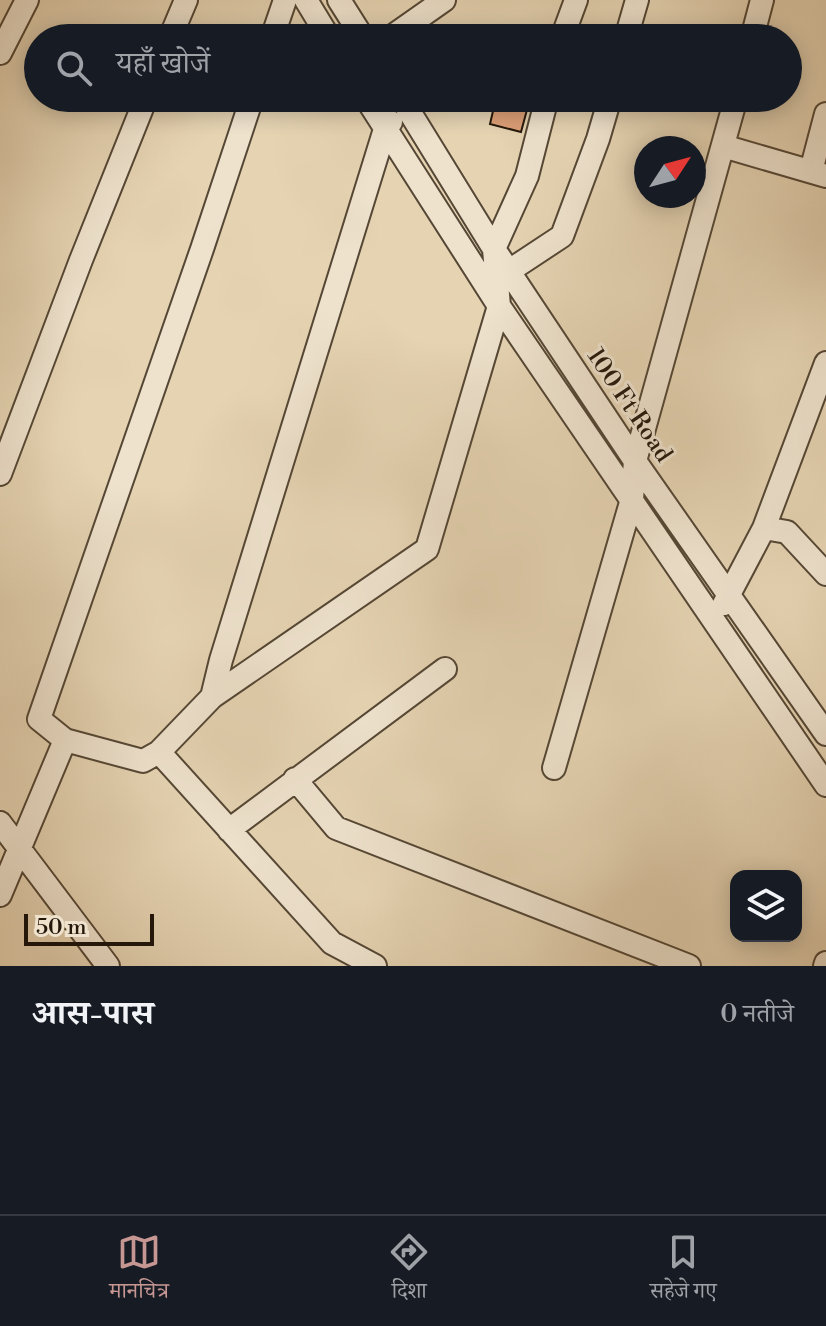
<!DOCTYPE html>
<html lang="hi">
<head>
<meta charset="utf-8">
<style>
	:root { --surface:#171b24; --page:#242831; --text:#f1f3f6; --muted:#9ea1a6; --line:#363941; --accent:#c59692 }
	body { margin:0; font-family:"Libre Bodoni","Noto Serif Devanagari",serif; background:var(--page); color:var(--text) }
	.controls { position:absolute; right:24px; bottom:24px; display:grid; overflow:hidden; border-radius:16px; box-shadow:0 4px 20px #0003 }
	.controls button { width:72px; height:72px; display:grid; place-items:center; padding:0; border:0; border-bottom:2px solid var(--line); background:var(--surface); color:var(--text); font:40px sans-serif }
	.compass { position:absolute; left:634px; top:136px; width:72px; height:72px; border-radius:50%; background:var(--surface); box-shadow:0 4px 20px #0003; rotate:54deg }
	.scale { position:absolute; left:24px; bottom:20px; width:130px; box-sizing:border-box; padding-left:8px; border:4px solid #25180b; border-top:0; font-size:22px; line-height:28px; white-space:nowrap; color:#25180b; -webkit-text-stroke:6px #eee2cd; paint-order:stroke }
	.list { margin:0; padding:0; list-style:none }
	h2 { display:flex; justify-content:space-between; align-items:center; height:104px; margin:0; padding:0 32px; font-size:34px }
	h2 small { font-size:26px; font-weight:400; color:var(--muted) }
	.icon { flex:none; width:44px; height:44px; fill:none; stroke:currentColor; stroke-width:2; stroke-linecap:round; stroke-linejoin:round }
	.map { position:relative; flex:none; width:826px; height:966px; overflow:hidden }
	.search { position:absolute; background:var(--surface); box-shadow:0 4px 20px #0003; left:24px; right:24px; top:24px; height:88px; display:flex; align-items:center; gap:20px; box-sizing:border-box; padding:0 28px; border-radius:44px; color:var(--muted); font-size:30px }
	.sheet { height:248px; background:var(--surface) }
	nav { display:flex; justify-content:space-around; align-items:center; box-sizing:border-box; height:112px; border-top:2px solid var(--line); background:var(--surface); font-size:22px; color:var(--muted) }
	nav a { display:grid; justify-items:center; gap:4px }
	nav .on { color:var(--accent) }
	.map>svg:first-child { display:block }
</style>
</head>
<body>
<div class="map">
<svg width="826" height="966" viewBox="0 0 826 966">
	<rect width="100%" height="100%" fill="#e5d3b2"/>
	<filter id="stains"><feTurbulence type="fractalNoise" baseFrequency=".0025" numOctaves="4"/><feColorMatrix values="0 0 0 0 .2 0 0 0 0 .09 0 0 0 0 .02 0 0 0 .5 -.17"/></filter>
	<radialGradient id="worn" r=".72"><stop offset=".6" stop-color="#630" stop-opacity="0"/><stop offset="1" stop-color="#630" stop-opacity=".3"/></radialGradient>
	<!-- building -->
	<path fill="#dea078" stroke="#25180b" stroke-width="2" d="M496 98 528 106 521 132 490 124Z"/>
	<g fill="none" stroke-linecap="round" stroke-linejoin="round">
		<defs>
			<path id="minor" d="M306 0 329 38
				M339 0 363 38
				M170 38 186 0
				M272 38 285 0
				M390 38 444 0
				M562 38 576 0
				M626 38 637 0
				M752 38 762 0
				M0 53 27 0
				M366 98 499 306 826 785
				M401 98 494 249 635 461 826 734
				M723 146 826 176
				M811 171 826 114
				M509 271 562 236 598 139 610 98
				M0 474 81 260 146 98
				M764 528 787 532 826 574
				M724 604 764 528 826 363
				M212 697 221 660 385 129 391 122
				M65 740 39 719 202 249 252 98
				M159 752 212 697 427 549 499 306 494 249 527 176 547 98
				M554 768 632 499 635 461 736 98
				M295 779 336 828 689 966
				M0 823 108 966
				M229 830 445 669
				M0 895 65 740 143 761 159 752 332 943 375 966
				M825 966 826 963"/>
		</defs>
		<!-- minor casing -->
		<use href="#minor" stroke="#554735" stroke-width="26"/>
		<!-- minor -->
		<use href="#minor" stroke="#eee2cd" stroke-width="22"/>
	</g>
	<g text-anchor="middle" stroke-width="6" stroke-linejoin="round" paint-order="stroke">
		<!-- street labels -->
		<g font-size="24" fill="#25180b" stroke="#eee2cd">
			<text transform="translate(630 405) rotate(56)" y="8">100 Ft Road</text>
		</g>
	</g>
	<rect width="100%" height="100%" filter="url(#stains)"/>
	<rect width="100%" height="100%" fill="url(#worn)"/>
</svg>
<div class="controls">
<button><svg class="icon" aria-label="layers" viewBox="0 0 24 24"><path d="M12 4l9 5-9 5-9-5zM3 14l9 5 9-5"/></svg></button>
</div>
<svg class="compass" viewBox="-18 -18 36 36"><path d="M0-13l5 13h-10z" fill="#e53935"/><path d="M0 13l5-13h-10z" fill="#9ea1a6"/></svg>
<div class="scale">50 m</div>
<div class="search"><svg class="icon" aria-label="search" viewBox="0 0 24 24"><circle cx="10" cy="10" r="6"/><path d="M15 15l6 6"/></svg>यहाँ खोजें</div>
</div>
<section class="sheet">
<h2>आस-पास<small>0 नतीजे</small></h2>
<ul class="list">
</ul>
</section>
<nav>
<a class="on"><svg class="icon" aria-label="map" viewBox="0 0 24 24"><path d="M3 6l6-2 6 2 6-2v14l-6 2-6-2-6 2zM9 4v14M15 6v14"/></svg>मानचित्र</a>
<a><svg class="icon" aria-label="directions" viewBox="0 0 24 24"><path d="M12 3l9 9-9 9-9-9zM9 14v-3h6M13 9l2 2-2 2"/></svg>दिशा</a>
<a><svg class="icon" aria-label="saved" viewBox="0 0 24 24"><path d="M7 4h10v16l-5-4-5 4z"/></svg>सहेजे गए</a>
</nav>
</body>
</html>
